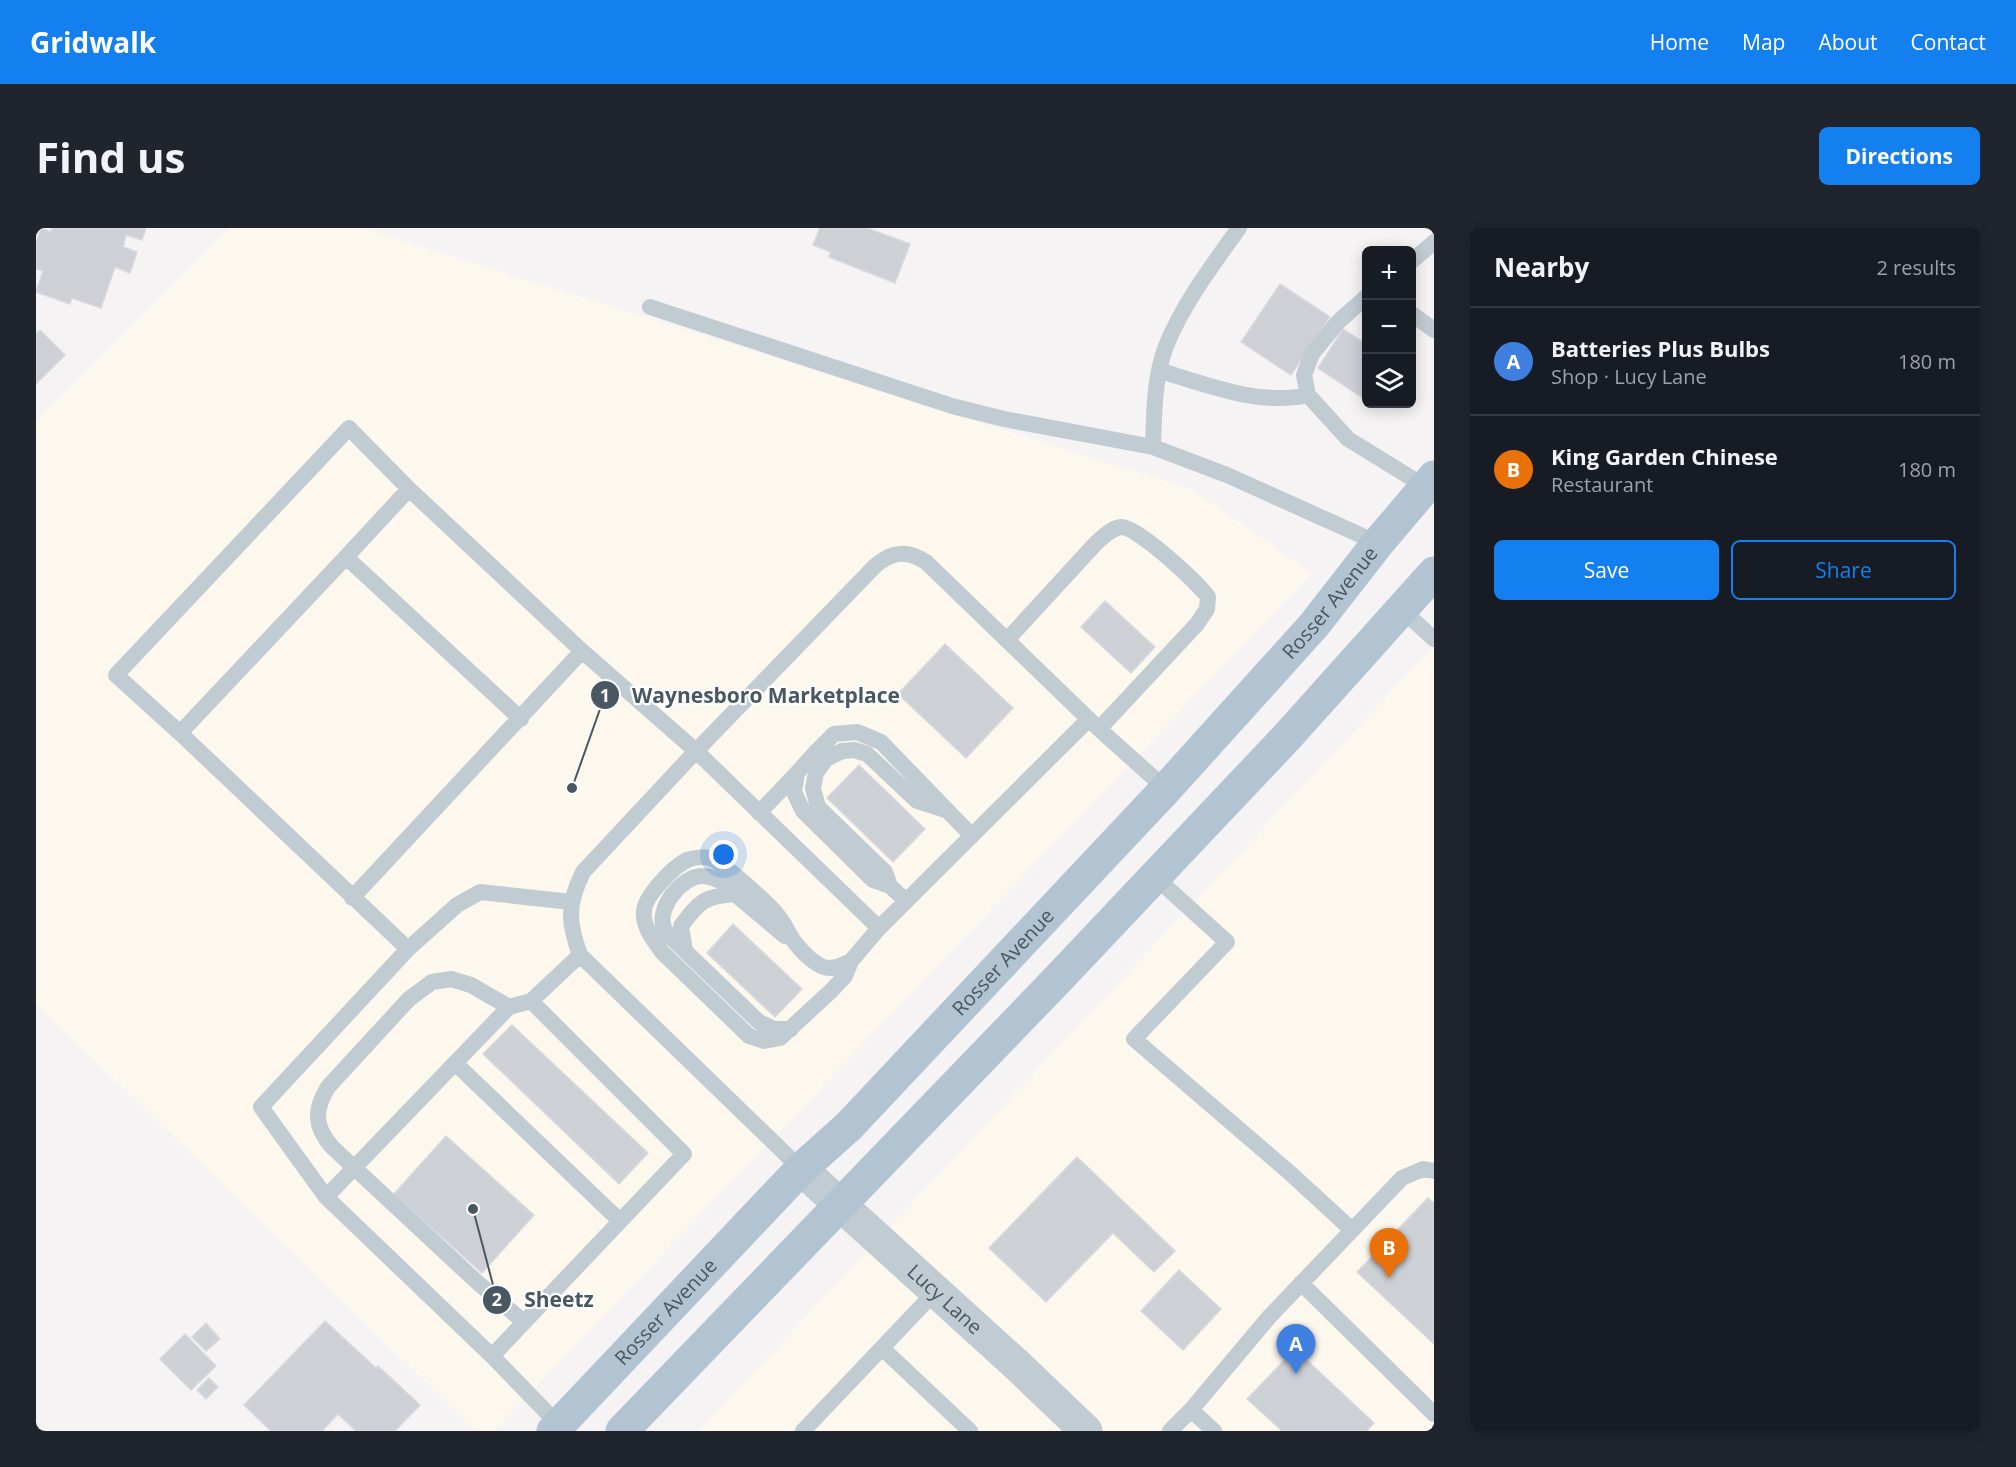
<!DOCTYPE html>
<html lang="en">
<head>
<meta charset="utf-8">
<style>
	:root { --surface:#171b24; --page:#20242c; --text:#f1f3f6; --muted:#9ea1a6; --line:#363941; --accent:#147fee }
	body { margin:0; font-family:"Open Sans",sans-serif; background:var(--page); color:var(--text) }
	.controls { position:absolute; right:18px; top:18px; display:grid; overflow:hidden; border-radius:9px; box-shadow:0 3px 15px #0003 }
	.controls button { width:54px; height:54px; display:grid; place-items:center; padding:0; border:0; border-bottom:2px solid var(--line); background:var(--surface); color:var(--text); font:30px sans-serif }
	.you { position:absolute; left:688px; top:627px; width:21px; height:21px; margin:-15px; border:4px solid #fff; border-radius:50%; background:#1a73e8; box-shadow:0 0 0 9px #1a73e833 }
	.badge { display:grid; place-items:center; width:39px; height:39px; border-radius:50%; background:var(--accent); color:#fff; font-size:20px; font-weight:700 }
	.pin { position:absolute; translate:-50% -50px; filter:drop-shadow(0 2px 3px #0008) }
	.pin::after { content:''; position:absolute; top:32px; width:21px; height:18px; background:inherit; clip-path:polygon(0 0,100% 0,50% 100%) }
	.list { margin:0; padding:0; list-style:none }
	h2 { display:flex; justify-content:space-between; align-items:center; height:78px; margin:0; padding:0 24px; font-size:26px }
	h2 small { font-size:20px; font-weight:400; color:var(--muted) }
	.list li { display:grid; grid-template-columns:39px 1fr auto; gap:18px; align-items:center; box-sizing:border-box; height:108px; padding:0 24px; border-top:2px solid var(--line) }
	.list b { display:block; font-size:22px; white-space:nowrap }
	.list p { margin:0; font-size:20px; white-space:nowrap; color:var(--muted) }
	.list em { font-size:20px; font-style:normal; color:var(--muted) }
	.actions { display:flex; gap:12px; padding:18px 24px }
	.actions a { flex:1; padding:14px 0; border:2px solid var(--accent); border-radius:9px; text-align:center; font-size:21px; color:var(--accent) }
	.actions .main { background:var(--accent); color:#fff }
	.icon { flex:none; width:33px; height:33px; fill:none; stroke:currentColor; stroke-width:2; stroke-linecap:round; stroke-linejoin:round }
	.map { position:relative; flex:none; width:1398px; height:1203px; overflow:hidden; border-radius:9px }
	header { display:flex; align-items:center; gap:36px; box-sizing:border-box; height:84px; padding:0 30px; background:var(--accent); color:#fff }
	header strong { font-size:28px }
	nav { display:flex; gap:33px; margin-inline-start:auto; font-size:21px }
	.intro { display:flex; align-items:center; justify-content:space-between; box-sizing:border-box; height:144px; padding:0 36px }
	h1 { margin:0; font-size:42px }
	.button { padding:15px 27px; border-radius:9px; background:var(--accent); color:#fff; font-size:21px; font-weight:700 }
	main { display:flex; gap:36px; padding:0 36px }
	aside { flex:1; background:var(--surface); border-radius:9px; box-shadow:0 3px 15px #0003 }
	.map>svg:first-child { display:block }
</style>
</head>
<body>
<header>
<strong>Gridwalk</strong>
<nav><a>Home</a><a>Map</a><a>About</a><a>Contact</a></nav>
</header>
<div class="intro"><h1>Find us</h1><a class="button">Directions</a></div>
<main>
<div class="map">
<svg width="1398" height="1203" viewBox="0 0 1398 1203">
	<rect width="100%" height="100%" fill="#f5f3f3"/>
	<!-- commercial -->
	<path fill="#fdf8ee" d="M195 0H326L1155 261 1276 345 458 1203H440L0 775V195Z
		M1398 418V1203H663Z"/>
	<!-- building -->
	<path fill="#cdd0d5" stroke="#d7d9de" stroke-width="1.5" d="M5 0 15 4 16 0H110L106 12 90 7 87 19 101 24 94 45 79 39 65 80 36 70 34 76 0 64 7 43 0 41V15Z
		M784 0H831L874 16 859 55 793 29 795 24 777 17Z
		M1244 56 1294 89 1255 147 1205 114Z
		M1307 101 1330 116V172L1282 140Z
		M4 102 29 127 0 156V106Z
		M1069 373 1119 419 1095 445 1045 399Z
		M909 416 977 480 930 530 862 466Z
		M823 537 889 601 857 634 791 570Z
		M697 696 766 761 739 789 671 725Z
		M476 797 612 925 583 956 447 826Z
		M410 908 498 987 446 1045 358 966Z
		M1041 929 1139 1023 1118 1044 1077 1005 1010 1074 953 1020Z
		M1392 970 1398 975V1116L1321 1044Z
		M1143 1042 1185 1081 1147 1122 1105 1083Z
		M289 1093 340 1140 342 1138 384 1177 359 1203H320L302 1186 286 1203H235L208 1177Z
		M170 1095 184 1111 170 1123 156 1109Z
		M149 1106 180 1138 155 1162 124 1131Z
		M1259 1121 1338 1195 1331 1203H1246L1211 1171Z
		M173 1150 182 1159 170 1171 161 1162Z"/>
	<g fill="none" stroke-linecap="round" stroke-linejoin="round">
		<!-- service -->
		<path stroke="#c0cbd2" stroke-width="16" d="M1376 33 1398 14
			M1330 69 1302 94 1276 126 1268 147 1272 167 1312 211 1390 259
			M614 79 916 178 968 191 1117 219 1191 247 1342 315
			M1376 86 1398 102
			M1125 143C1171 157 1223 178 1272 167
			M1117 219C1118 187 1118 149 1130 118 1148 74 1176 38 1203 0
			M310 329 373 261
			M1365 381 1398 411
			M971 412 1061 314C1068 308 1076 300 1085 299 1101 298 1162 355 1172 369L1171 381 1161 396 1063 501
			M144 505 310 329 485 491
			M723 585 761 545
			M1118 648 1191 714 1098 811 1254 945 1315 1001
			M854 658 849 644 782 579 777 560 780 545 790 531 806 523 818 522 831 526 881 573 909 582
			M316 670 546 423
			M870 673 854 658 837 652 767 583 758 564 761 545 778 526 798 506 821 504 845 514 936 608
			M535 674 444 664 421 677 372 721 144 505 80 447 313 200 373 261 546 423 660 523 843 700 1053 491
			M749 708 699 666C668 668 663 674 645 698L649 723 723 794 738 801H755
			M649 723C643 716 634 710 629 702 618 682 646 647 667 648 681 648 690 658 699 666
			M815 733C808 736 801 740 793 740 782 740 767 725 760 716 753 708 750 697 743 689 735 677 690 638 678 632 670 628 659 629 651 632 637 639 609 668 608 683 606 698 618 713 626 724L713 808 728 813 744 810 795 763 809 748 815 733 843 700
			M473 779 435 757 415 751 396 754 373 771 292 859C278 882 278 898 296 919L441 1054 488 1094
			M419 835 584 993
			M765 941 544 727C532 694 531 677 547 644L660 523 839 338C856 323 871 322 890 334L1063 501 1130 561
			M290 969 225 879 372 721
			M1265 1055 1398 1186
			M846 1120 934 1203
			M456 1128 648 926 495 773
			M523 1197 456 1128 290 969 473 779 495 773 544 727
			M767 1203 899 1064
			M1134 1203 1155 1182
			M1178 1203 1155 1182 1234 1088 1366 950 1387 941 1398 943"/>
		<!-- minor -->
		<path stroke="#c0cbd2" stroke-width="33" id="s1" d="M765 941 981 1137 1050 1203"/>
		<!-- primary -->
		<g stroke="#b2c4d2" stroke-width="33">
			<path id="s2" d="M517 1203 765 941 813 898 1130 561 1278 397 1342 315 1398 249"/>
			<path d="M586 1203 1021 752 1250 510 1398 345"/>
		</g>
	</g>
	<g text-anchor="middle" stroke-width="4.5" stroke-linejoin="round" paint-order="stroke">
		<!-- street labels -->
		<g font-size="20" fill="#495762" stroke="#fff">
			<text dy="7" stroke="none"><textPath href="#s2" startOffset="1136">Rosser Avenue</textPath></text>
			<text dy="7" stroke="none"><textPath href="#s2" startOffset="650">Rosser Avenue</textPath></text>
			<text dy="7" stroke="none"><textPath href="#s1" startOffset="194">Lucy Lane</textPath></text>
			<text dy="7" stroke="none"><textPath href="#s2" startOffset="164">Rosser Avenue</textPath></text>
		</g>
	</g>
	<!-- callouts -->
	<path fill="none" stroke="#495762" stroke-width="2" d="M536 560L569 467M437 981L461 1072"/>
	<g fill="#495762" stroke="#fff" stroke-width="2">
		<circle cx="536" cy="560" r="6"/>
		<circle cx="437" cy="981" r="6"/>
		<circle cx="569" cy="467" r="15"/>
		<circle cx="461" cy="1072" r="15"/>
	</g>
	<g font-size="18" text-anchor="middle" font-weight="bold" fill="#fff">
		<text x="569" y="474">1</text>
		<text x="461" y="1078">2</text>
	</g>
	<g font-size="21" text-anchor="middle" font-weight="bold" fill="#495762" stroke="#fff" stroke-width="4.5" stroke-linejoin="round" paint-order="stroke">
		<text x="730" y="475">Waynesboro Marketplace</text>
		<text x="523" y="1079">Sheetz</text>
	</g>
</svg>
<div class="controls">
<button>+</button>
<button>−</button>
<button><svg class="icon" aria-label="layers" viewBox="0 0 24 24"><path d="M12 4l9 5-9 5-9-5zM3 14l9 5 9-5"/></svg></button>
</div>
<div class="you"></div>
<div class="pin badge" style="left:1260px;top:1146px;background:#3f7fe0">A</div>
<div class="pin badge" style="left:1353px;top:1050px;background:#e8710a">B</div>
</div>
<aside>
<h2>Nearby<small>2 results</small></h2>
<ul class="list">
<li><span class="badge" style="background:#3f7fe0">A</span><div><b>Batteries Plus Bulbs</b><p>Shop · Lucy Lane</p></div><em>180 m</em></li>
<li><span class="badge" style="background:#e8710a">B</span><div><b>King Garden Chinese</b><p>Restaurant</p></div><em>180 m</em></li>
</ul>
<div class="actions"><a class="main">Save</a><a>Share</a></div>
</aside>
</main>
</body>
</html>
